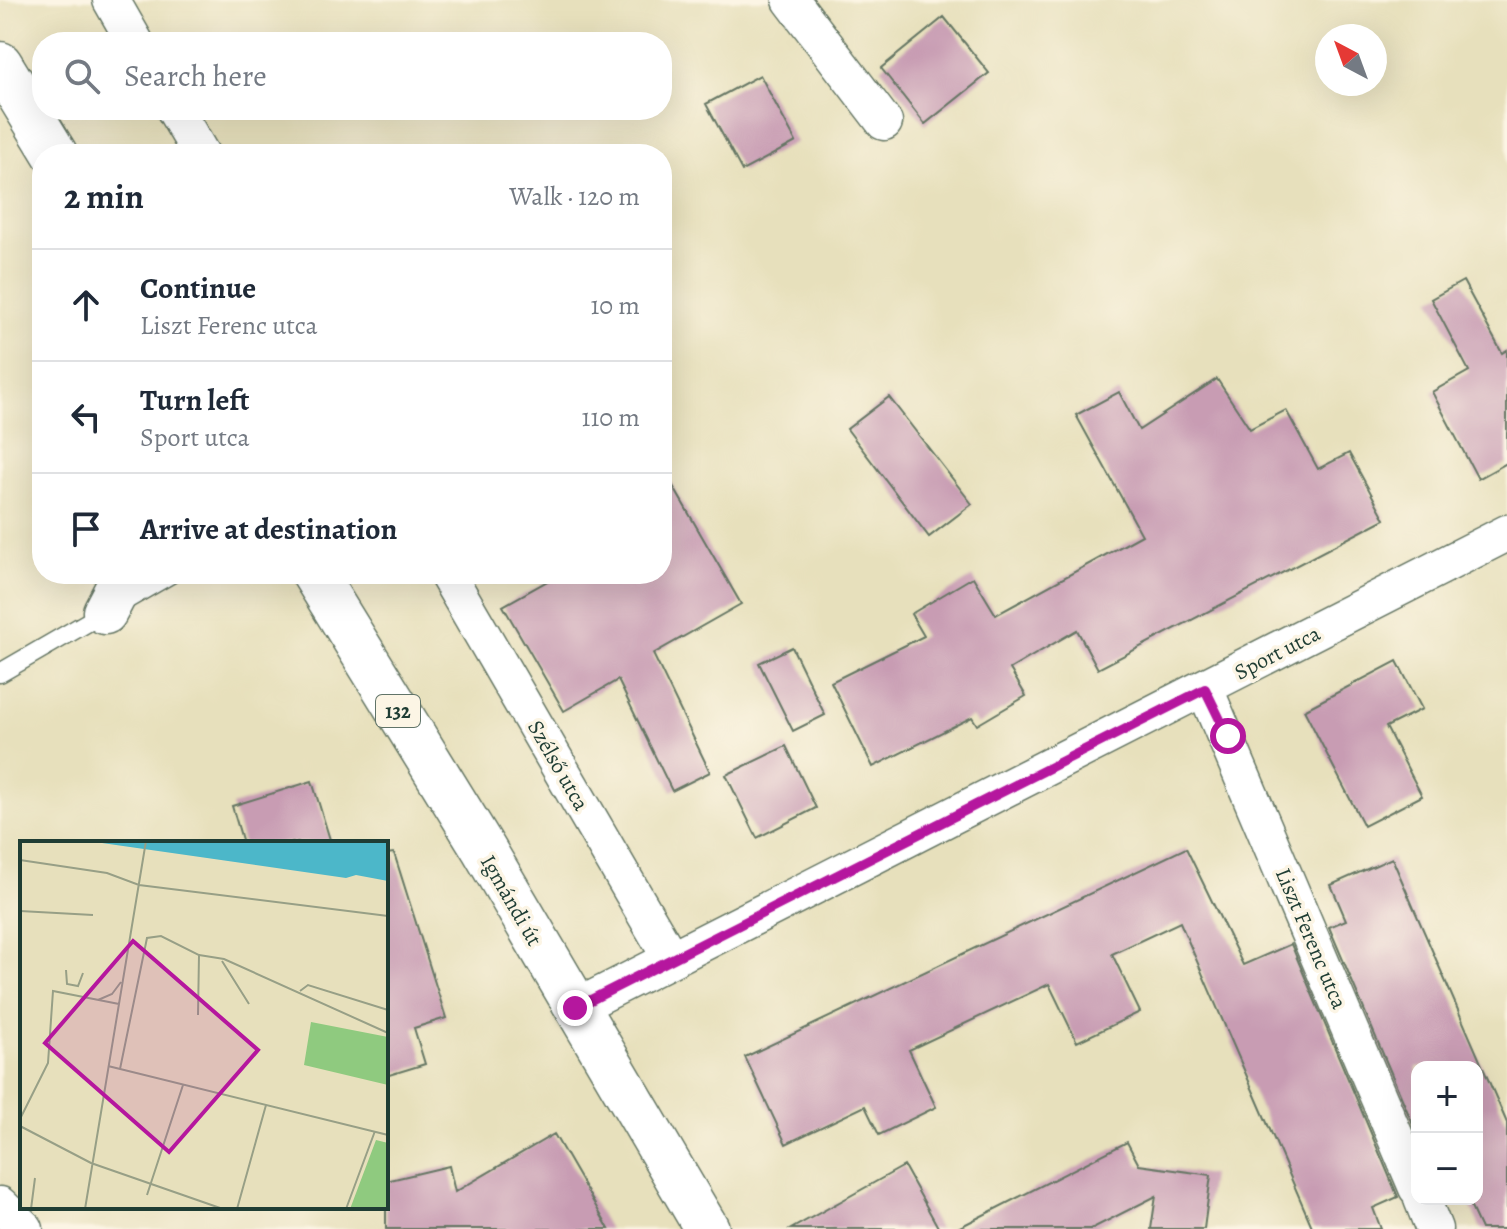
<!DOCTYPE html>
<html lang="en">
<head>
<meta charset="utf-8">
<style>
	:root { --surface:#fff; --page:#f2f2f3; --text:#1f2937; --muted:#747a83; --line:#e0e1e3 }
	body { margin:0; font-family:Alegreya,serif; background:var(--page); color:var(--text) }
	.controls { position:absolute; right:24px; bottom:24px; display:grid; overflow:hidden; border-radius:16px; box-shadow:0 8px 32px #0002 }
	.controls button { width:72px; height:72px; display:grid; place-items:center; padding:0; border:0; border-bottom:2px solid var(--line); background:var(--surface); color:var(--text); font:40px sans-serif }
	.compass { position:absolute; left:1315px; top:24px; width:72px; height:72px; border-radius:50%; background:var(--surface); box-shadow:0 8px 32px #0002; rotate:319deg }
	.stop { position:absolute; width:24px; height:24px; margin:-18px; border:6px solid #b5179e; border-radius:50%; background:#fff }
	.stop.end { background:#b5179e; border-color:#fff; box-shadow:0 2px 8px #0008 }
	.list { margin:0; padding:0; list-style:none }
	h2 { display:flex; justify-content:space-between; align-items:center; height:104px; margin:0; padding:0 32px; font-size:34px }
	h2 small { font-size:26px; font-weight:400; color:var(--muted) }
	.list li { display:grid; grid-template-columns:52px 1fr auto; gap:24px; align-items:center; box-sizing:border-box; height:112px; padding:0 32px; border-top:2px solid var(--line) }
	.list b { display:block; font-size:30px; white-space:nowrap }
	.list p { margin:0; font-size:26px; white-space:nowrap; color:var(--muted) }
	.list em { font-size:26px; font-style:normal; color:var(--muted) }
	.icon { flex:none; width:44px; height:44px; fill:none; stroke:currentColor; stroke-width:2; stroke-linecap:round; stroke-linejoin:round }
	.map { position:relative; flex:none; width:1507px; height:1229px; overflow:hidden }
	.search { position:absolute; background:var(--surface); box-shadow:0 8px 32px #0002; left:32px; top:32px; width:640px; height:88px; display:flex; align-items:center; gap:20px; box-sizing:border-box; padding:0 28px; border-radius:32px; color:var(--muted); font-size:30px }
	.panel { position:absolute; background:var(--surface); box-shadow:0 8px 32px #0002; left:32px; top:144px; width:640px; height:440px; border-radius:32px }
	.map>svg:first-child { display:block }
</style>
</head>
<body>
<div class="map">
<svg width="1507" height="1229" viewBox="0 0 1507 1229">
	<rect width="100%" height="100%" fill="#fcf5e5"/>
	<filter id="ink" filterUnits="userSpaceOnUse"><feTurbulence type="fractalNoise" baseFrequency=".0125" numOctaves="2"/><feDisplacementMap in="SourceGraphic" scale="16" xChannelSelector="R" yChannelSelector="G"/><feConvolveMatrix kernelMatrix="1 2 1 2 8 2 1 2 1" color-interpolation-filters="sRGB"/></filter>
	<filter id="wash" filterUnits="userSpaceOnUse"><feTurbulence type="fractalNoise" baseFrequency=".006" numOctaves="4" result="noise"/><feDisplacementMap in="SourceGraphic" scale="32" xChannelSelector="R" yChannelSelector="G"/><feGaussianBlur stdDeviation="1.8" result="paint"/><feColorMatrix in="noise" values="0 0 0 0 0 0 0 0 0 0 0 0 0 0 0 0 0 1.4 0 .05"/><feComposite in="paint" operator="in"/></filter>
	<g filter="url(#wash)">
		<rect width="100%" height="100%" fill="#e7e0bc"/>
		<g id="blocks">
			<!-- building -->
			<path fill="#c89cb3" d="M944 17 989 73 925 124 881 68Z
				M760 75 796 142 742 171 706 104Z
				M1463 281 1502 353 1507 350V463L1478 479 1432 392 1469 371 1431 299Z
				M1217 379 1250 429 1286 410 1318 469 1349 453 1385 519 1098 669 1077 630 1010 669 1026 696 977 725 972 717 873 767 831 682 924 636 911 614 973 577 996 615 1142 535 1076 415 1119 392 1139 430Z
				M889 397 972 504 929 537 847 429Z
				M662 467 741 604 653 654 710 772 672 791 618 680 564 711 503 606 560 574H662Z
				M792 647 825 715 793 731 759 663Z
				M1397 661 1422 709 1386 727 1422 796 1364 826 1304 710Z
				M786 746 816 808 757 838 726 775Z
				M312 781 331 843H243L232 806Z
				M1186 848 1243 965 1291 944 1398 1197 1373 1208 1381 1229H1313L1180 922 1112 954 1140 1012 1077 1042 1049 984 909 1050 936 1107 879 1135 865 1106 786 1144 745 1057Z
				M394 853 446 1018 414 1028 425 1064 386 1076V854Z
				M1392 858 1507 1123V1229H1481L1467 1199H1477V1067H1417V1134L1329 927 1346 920 1331 885Z
				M554 1134 609 1229H386V1181L449 1166 455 1192Z
				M1127 1142 1139 1165 1211 1175 1204 1229H1151L1156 1196 1091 1229H956Z
				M904 1166 939 1229H791Z"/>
		</g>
	</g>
	<g filter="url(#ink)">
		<use href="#blocks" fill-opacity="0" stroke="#657664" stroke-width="2"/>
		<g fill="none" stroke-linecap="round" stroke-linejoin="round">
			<defs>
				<path id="service" d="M0 673 171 574"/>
				<path id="minor" d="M111 0 135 42
					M791 0 884 122
					M175 110 201 154
					M447 574 670 957
					M1205 689 1417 1188
					M575 1008 1507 533
					M1422 1199 1434 1229
					M0 1205 25 1229"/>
				<path id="primary" d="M0 64 55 154
					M314 574 483 848 707 1229
					M105 612 125 574"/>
			</defs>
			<!-- service casing -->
			<use href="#service" stroke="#657664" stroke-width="21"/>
			<!-- minor casing -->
			<use href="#minor" stroke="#657664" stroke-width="39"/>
			<!-- primary casing -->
			<use href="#primary" stroke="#657664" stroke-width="47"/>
			<!-- service -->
			<use href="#service" stroke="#fff" stroke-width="18"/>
			<!-- minor -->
			<use href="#minor" stroke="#fff" stroke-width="36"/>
			<!-- primary -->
			<use href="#primary" stroke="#fff" stroke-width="44"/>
		</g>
	</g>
	<g fill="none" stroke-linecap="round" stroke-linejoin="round" filter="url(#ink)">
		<!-- route -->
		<path stroke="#b5179e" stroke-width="10" d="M575 1008 1205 689 1228 736"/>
	</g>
	<g text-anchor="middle" stroke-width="7" stroke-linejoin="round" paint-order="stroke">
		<!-- shield labels -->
		<rect fill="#fcf5e5" stroke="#617469" stroke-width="2" x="376" y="695" width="44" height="32" rx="6"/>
		<g font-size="20" font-weight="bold" fill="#1f3d34">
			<text x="398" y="718">132</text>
		</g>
		<!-- street labels -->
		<g font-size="22" fill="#1f3d34" stroke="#fcf5e5">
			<text transform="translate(1277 652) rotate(-27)" y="8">Sport utca</text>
			<text transform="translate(559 765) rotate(60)" y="8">Szélső utca</text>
			<text transform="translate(512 900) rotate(60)" y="8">Igmándi út</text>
			<text transform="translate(1312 938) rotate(67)" y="8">Liszt Ferenc utca</text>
		</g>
	</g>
	<!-- overview -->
	<g transform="translate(20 841)">
		<rect width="368" height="368" fill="#e7e0bc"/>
		<path d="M291 181 368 196V244L284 224ZM356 299 368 302V368H330Z" fill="#8fca7f"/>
		<path d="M68 0H368V40L336 34 326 37Z" fill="#4cb7c9"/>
		<path fill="none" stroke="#979f86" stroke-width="2" d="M0 19 87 32 119 44 368 75M0 70 73 74M179 114 204 118 368 192M202 120 229 163M46 129 47 143 58 145 63 132M280 150 288 144 368 169M78 159 92 153 101 141M88 225 368 294M100 228 127 97 141 95 179 114 178 174M0 278 28 222 33 150 99 163M0 285 71 322 203 368M127 354 163 244M11 368 15 337M65 368 126 0M217 368 246 264M326 368 355 290"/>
		<path fill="#b5179e" fill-opacity="0.15" stroke="#b5179e" stroke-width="4" d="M113 100 238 209 149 311 25 202Z"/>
		<rect width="368" height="368" fill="none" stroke="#1f3d34" stroke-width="4"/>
	</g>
</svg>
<div class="controls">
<button>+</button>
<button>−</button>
</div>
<svg class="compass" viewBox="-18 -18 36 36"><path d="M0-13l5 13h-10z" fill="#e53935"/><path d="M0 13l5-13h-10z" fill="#747a83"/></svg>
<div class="stop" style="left:1228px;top:736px"></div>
<div class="stop end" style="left:575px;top:1008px"></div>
<div class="search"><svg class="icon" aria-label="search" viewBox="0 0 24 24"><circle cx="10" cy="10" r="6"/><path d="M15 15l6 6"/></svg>Search here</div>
<section class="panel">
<h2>2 min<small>Walk · 120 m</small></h2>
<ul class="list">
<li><svg class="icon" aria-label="ahead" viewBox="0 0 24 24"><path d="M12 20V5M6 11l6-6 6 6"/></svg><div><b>Continue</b><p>Liszt Ferenc utca</p></div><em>10 m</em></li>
<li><svg class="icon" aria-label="left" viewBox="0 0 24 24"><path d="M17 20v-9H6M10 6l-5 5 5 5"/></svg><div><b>Turn left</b><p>Sport utca</p></div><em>110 m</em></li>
<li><svg class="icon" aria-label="arrive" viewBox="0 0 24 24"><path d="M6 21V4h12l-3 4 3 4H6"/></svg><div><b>Arrive at destination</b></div></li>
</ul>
</section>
</div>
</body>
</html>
